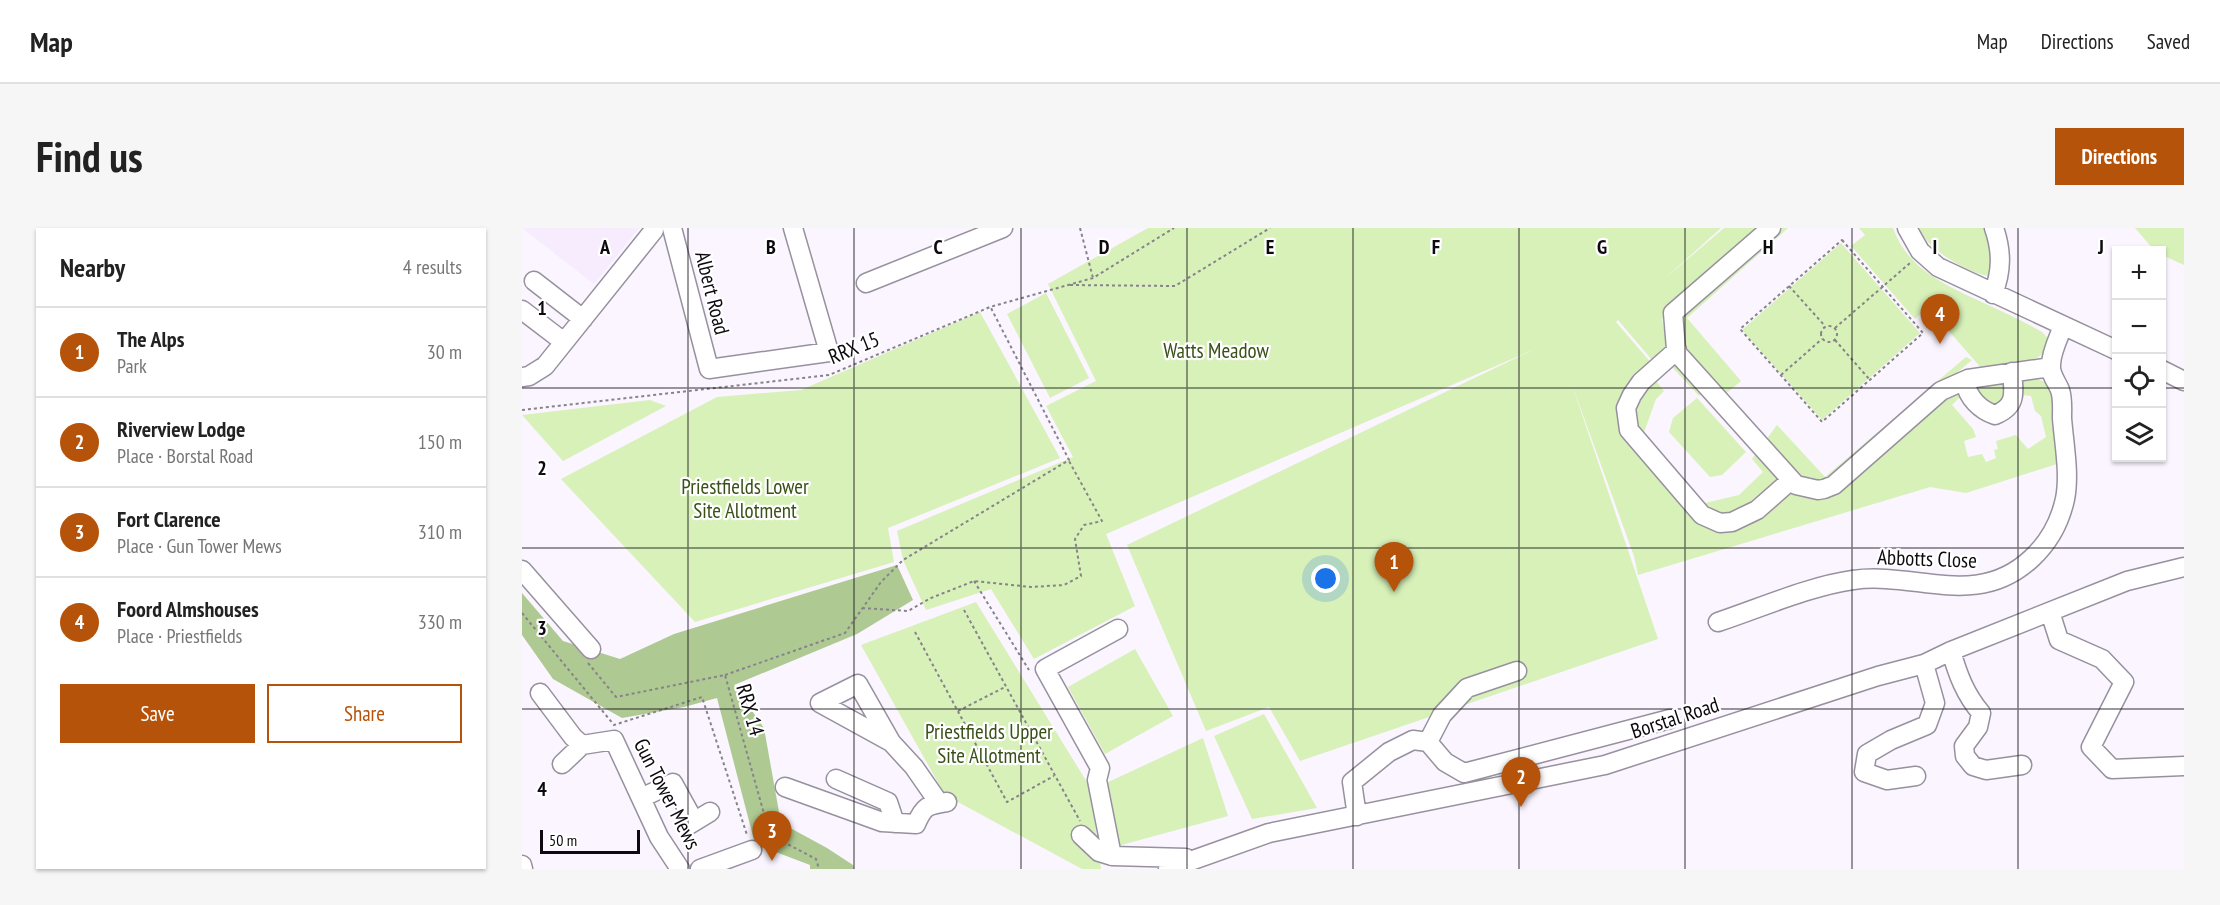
<!DOCTYPE html>
<html lang="en">
<head>
<meta charset="utf-8">
<style>
	:root { --surface:#fff; --page:#f6f6f6; --text:#222; --muted:#767676; --line:#e0e0e0; --accent:#b45309 }
	body { margin:0; font-family:"PT Sans Narrow",sans-serif; background:var(--page); color:var(--text) }
	.controls { position:absolute; right:18px; top:18px; display:grid; overflow:hidden; border-radius:0px; box-shadow:0 2px 4px #0004 }
	.controls button { width:54px; height:54px; display:grid; place-items:center; padding:0; border:0; border-bottom:2px solid var(--line); background:var(--surface); color:var(--text); font:30px sans-serif }
	.scale { position:absolute; left:18px; bottom:15px; width:100px; box-sizing:border-box; padding-left:6px; border:3px solid #0d0a0f; border-top:0; font-size:16px; line-height:21px; white-space:nowrap; color:#0d0a0f; -webkit-text-stroke:4px #fff; paint-order:stroke }
	.you { position:absolute; left:804px; top:351px; width:21px; height:21px; margin:-15px; border:4px solid #fff; border-radius:50%; background:#1a73e8; box-shadow:0 0 0 9px #1a73e833 }
	.badge { display:grid; place-items:center; width:39px; height:39px; border-radius:50%; background:var(--accent); color:#fff; font-size:20px; font-weight:700 }
	.pin { position:absolute; translate:-50% -50px; filter:drop-shadow(0 2px 3px #0008) }
	.pin::after { content:''; position:absolute; top:32px; width:21px; height:18px; background:inherit; clip-path:polygon(0 0,100% 0,50% 100%) }
	.list { margin:0; padding:0; list-style:none }
	h2 { display:flex; justify-content:space-between; align-items:center; height:78px; margin:0; padding:0 24px; font-size:26px }
	h2 small { font-size:20px; font-weight:400; color:var(--muted) }
	.list li { display:grid; grid-template-columns:39px 1fr auto; gap:18px; align-items:center; box-sizing:border-box; height:90px; padding:0 24px; border-top:2px solid var(--line) }
	.list b { display:block; font-size:22px; white-space:nowrap }
	.list p { margin:0; font-size:20px; white-space:nowrap; color:var(--muted) }
	.list em { font-size:20px; font-style:normal; color:var(--muted) }
	.actions { display:flex; gap:12px; padding:18px 24px }
	.actions a { flex:1; padding:14px 0; border:2px solid var(--accent); border-radius:0px; text-align:center; font-size:21px; color:var(--accent) }
	.actions .main { background:var(--accent); color:#fff }
	.icon { flex:none; width:33px; height:33px; fill:none; stroke:currentColor; stroke-width:2; stroke-linecap:round; stroke-linejoin:round }
	.map { position:relative; flex:none; width:1662px; height:641px; overflow:hidden; border-radius:0px }
	header { display:flex; align-items:center; gap:36px; box-sizing:border-box; height:84px; padding:0 30px; background:var(--surface); border-bottom:2px solid var(--line) }
	header strong { font-size:28px }
	nav { display:flex; gap:33px; margin-inline-start:auto; font-size:21px }
	.intro { display:flex; align-items:center; justify-content:space-between; box-sizing:border-box; height:144px; padding:0 36px }
	h1 { margin:0; font-size:42px }
	.button { padding:15px 27px; border-radius:0px; background:var(--accent); color:#fff; font-size:21px; font-weight:700 }
	main { display:flex; gap:36px; padding:0 36px }
	aside { flex:1; background:var(--surface); border-radius:0px; box-shadow:0 2px 4px #0004 }
	.map>svg:first-child { display:block }
</style>
</head>
<body>
<header>
<strong>Map</strong>
<nav><a>Map</a><a>Directions</a><a>Saved</a></nav>
</header>
<div class="intro"><h1>Find us</h1><a class="button">Directions</a></div>
<main>
<aside>
<h2>Nearby<small>4 results</small></h2>
<ul class="list">
<li><span class="badge">1</span><div><b>The Alps</b><p>Park</p></div><em>30 m</em></li>
<li><span class="badge">2</span><div><b>Riverview Lodge</b><p>Place · Borstal Road</p></div><em>150 m</em></li>
<li><span class="badge">3</span><div><b>Fort Clarence</b><p>Place · Gun Tower Mews</p></div><em>310 m</em></li>
<li><span class="badge">4</span><div><b>Foord Almshouses</b><p>Place · Priestfields</p></div><em>330 m</em></li>
</ul>
<div class="actions"><a class="main">Save</a><a>Share</a></div>
</aside>
<div class="map">
<svg width="1662" height="641" viewBox="0 0 1662 641">
	<rect width="100%" height="100%" fill="#faf5fe"/>
	<!-- built -->
	<path fill="#f6ecfe" d="M0 0H117L72 56Z"/>
	<!-- green -->
	<path fill="#d7f1b9" d="M626 0H1199L1141 52 1202 0H1240L1140 91 1145 116 1130 132 1096 92 1094 94 1130 136 1149 119 1145 97 1255 0H1266L1165 90 1219 153 1201 168 1191 155 1177 168 1148 137 1131 149 1142 163 1134 171 1120 210 1179 276 1217 267 1241 244 1230 231 1255 197 1303 249 1444 129 1450 132 1425 153 1438 169 1430 177 1451 201 1454 209 1442 213 1446 229 1460 226 1464 234 1474 230 1472 222 1476 221 1474 213 1494 207 1506 221 1524 209 1519 188 1513 183 1509 168 1494 166 1496 152C1511 150 1525 148 1530 166L1535 236 1444 265 1408 259 1116 347 1112 328 1049 154 1136 411 778 533 747 479 684 503 605 317 1013 121 584 306 613 378 512 431 469 361 404 382 381 332 375 303 551 229 524 178 574 153 526 56Z
		M1337 0H1371C1386 43 1428 59 1466 77 1484 85 1502 94 1520 104L1525 109C1525 115 1525 121 1520 126 1510 137 1474 138 1460 141L1406 79 1393 91 1329 18 1343 7Z
		M1397 0H1468L1471 48C1455 49 1423 30 1411 19 1405 14 1401 7 1397 0Z
		M1613 0H1662V37L1640 27V22H1632Z
		M1319 15 1398 105 1300 192 1220 102Z
		M524 65 567 150 528 170 485 86Z
		M458 84 538 230 366 300 372 334 173 394 39 251 195 169 279 162Z
		M1488 147 1483 180 1462 178 1449 154Z
		M1175 170 1224 224 1200 247 1188 249 1147 204 1151 190Z
		M128 172 144 178 41 233 0 187Z
		M454 374 568 559 579 641H560L423 567 339 417Z
		M613 421 651 488 583 526 546 459Z
		M742 486 795 580 730 591 692 508Z
		M681 510 706 588 592 619 582 556Z"/>
	<!-- forest -->
	<path fill="#afc992" d="M375 337 391 372 335 406 212 457 242 500 259 595 305 620 331 637 332 641H288V637L233 616 195 470 162 479 100 490 31 451 0 407V365L41 413 98 431 152 406Z"/>
	<g fill="none" stroke-linecap="round" stroke-linejoin="round">
		<defs>
			<path id="minor" d="M150 0 187 141 307 124 271 0
				M1249 0 1151 85 1154 121 1156 126 1274 257 1296 262 1302 261 1312 257 1419 163 1446 151 1529 139
				M1385 0 1398 23 1416 39 1594 122
				M12 53 61 91
				M344 55 481 0
				M1471 66C1480 43 1480 23 1472 0
				M0 82 42 114
				M1155 122 1119 154 1110 167 1104 180 1107 202 1180 287 1198 295 1210 294 1235 282 1269 252
				M1640 142 1662 153
				M0 149 7 148 23 138 132 2
				M1443 154C1446 170 1458 182 1473 187 1495 178 1492 165 1490 144
				M0 342 69 421
				M1528 384 1537 412 1580 431 1602 454 1569 519 1590 541 1662 538
				M1196 394C1238 380 1288 358 1331 352 1394 343 1455 382 1510 330 1527 314 1538 294 1543 271 1548 246 1542 216 1540 190 1540 181 1541 171 1538 162 1535 154 1528 147 1529 137 1529 124 1537 109 1541 98
				M1429 423C1436 447 1443 466 1459 485L1456 499 1442 518 1443 528 1451 538 1464 542 1500 537
				M18 465 51 509 60 517
				M369 514 298 475 336 456 369 514 392 539 417 575
				M906 514 920 487 945 460 995 443
				M40 536 60 517 92 512 137 609 158 641
				M1394 548 1365 552 1342 544 1345 526 1369 512 1405 497 1413 475 1402 436
				M314 551 366 574 373 595
				M263 559 360 594 394 596C402 578 405 577 425 574
				M119 570 151 555 172 593
				M835 588 830 554 867 524 891 512 906 514 923 534 942 545 1148 491
				M165 598 188 584
				M559 607 577 624 590 628 664 630
				M590 628 575 552 578 540 523 441 596 401
				M0 637 1 641
				M178 641 230 622
				M646 641 747 605 1083 537 1356 448 1402 436 1429 423 1605 353 1662 339"/>
		</defs>
		<!-- minor casing -->
		<use href="#minor" stroke="#97909e" stroke-width="21"/>
		<!-- path -->
		<path stroke="#87838a" stroke-width="2" stroke-dasharray="3 3" stroke-linecap="butt" d="M558 0 571 50
			M1320 12 1401 105 1300 194 1218 101Z
			M548 57 653 58 748 0
			M1267 58 1303 98
			M1299 106a8 8 0 1 1 16 0a8 8 0 1 1-16 0Z
			M1313 100 1388 35
			M1313 112 1348 152
			M1259 147 1300 111
			M0 182 307 147 468 79 571 50 652 0
			M452 353 507 442
			M340 380 386 383 409 370 452 353 509 359 542 357 559 348 553 311 562 297 580 293 547 233
			M442 382 558 593
			M0 385 92 497 180 469 225 607
			M393 404 485 574 532 548
			M66 435 94 469 203 447 248 607 294 631 297 641
			M203 447 323 405 359 354 381 332 547 232 469 80
			M436 483 483 459"/>
		<!-- minor -->
		<use href="#minor" stroke="#fff" stroke-width="18"/>
	</g>
	<!-- grid -->
	<path fill="none" stroke="#0d0a0f" stroke-width="1.5" stroke-opacity="0.55" d="M166 0V641M332 0V641M499 0V641M665 0V641M831 0V641M997 0V641M1163 0V641M1330 0V641M1496 0V641M0 160H1594M1640 160H1662M0 320H1662M0 481H1662"/>
	<g text-anchor="middle" stroke-width="4.5" stroke-linejoin="round" paint-order="stroke">
		<!-- street labels -->
		<g font-size="21" fill="#0d0a0f" stroke="#fff">
			<text transform="translate(190 65) rotate(76)" y="7">Albert Road</text>
			<text transform="translate(332 120) rotate(-22)" y="7">RRX 15</text>
			<text transform="translate(1405 331) rotate(2)" y="7">Abbotts Close</text>
			<text transform="translate(228 482) rotate(74)" y="7">RRX 14</text>
			<text transform="translate(1153 490) rotate(-18)" y="7">Borstal Road</text>
			<text transform="translate(145 566) rotate(63)" y="7">Gun Tower Mews</text>
		</g>
		<!-- park labels -->
		<g font-size="21" fill="#395016" stroke="#fff">
			<text x="694" y="130">Watts Meadow</text>
			<text x="223" y="266">Priestfields Lower<tspan x="223" dy="24">Site Allotment</tspan></text>
			<text x="467" y="511">Priestfields Upper<tspan x="467" dy="24">Site Allotment</tspan></text>
		</g>
	</g>
	<g font-size="20" text-anchor="middle" font-weight="bold" fill="#0d0a0f" stroke="#fff" stroke-width="4.5" stroke-linejoin="round" paint-order="stroke">
		<text x="83" y="26">A</text>
		<text x="249" y="26">B</text>
		<text x="416" y="26">C</text>
		<text x="582" y="26">D</text>
		<text x="748" y="26">E</text>
		<text x="914" y="26">F</text>
		<text x="1080" y="26">G</text>
		<text x="1246" y="26">H</text>
		<text x="1413" y="26">I</text>
		<text x="1579" y="26">J</text>
		<text x="20" y="87">1</text>
		<text x="20" y="247">2</text>
		<text x="20" y="407">3</text>
		<text x="20" y="568">4</text>
	</g>
</svg>
<div class="controls">
<button>+</button>
<button>−</button>
<button><svg class="icon" aria-label="locate" viewBox="0 0 24 24"><circle cx="12" cy="12" r="6"/><path d="M12 2v4M12 18v4M2 12h4M18 12h4"/></svg></button>
<button><svg class="icon" aria-label="layers" viewBox="0 0 24 24"><path d="M12 4l9 5-9 5-9-5zM3 14l9 5 9-5"/></svg></button>
</div>
<div class="scale">50 m</div>
<div class="you"></div>
<div class="pin badge" style="left:872px;top:364px">1</div>
<div class="pin badge" style="left:999px;top:579px">2</div>
<div class="pin badge" style="left:250px;top:633px">3</div>
<div class="pin badge" style="left:1418px;top:116px">4</div>
</div>
</main>
</body>
</html>
